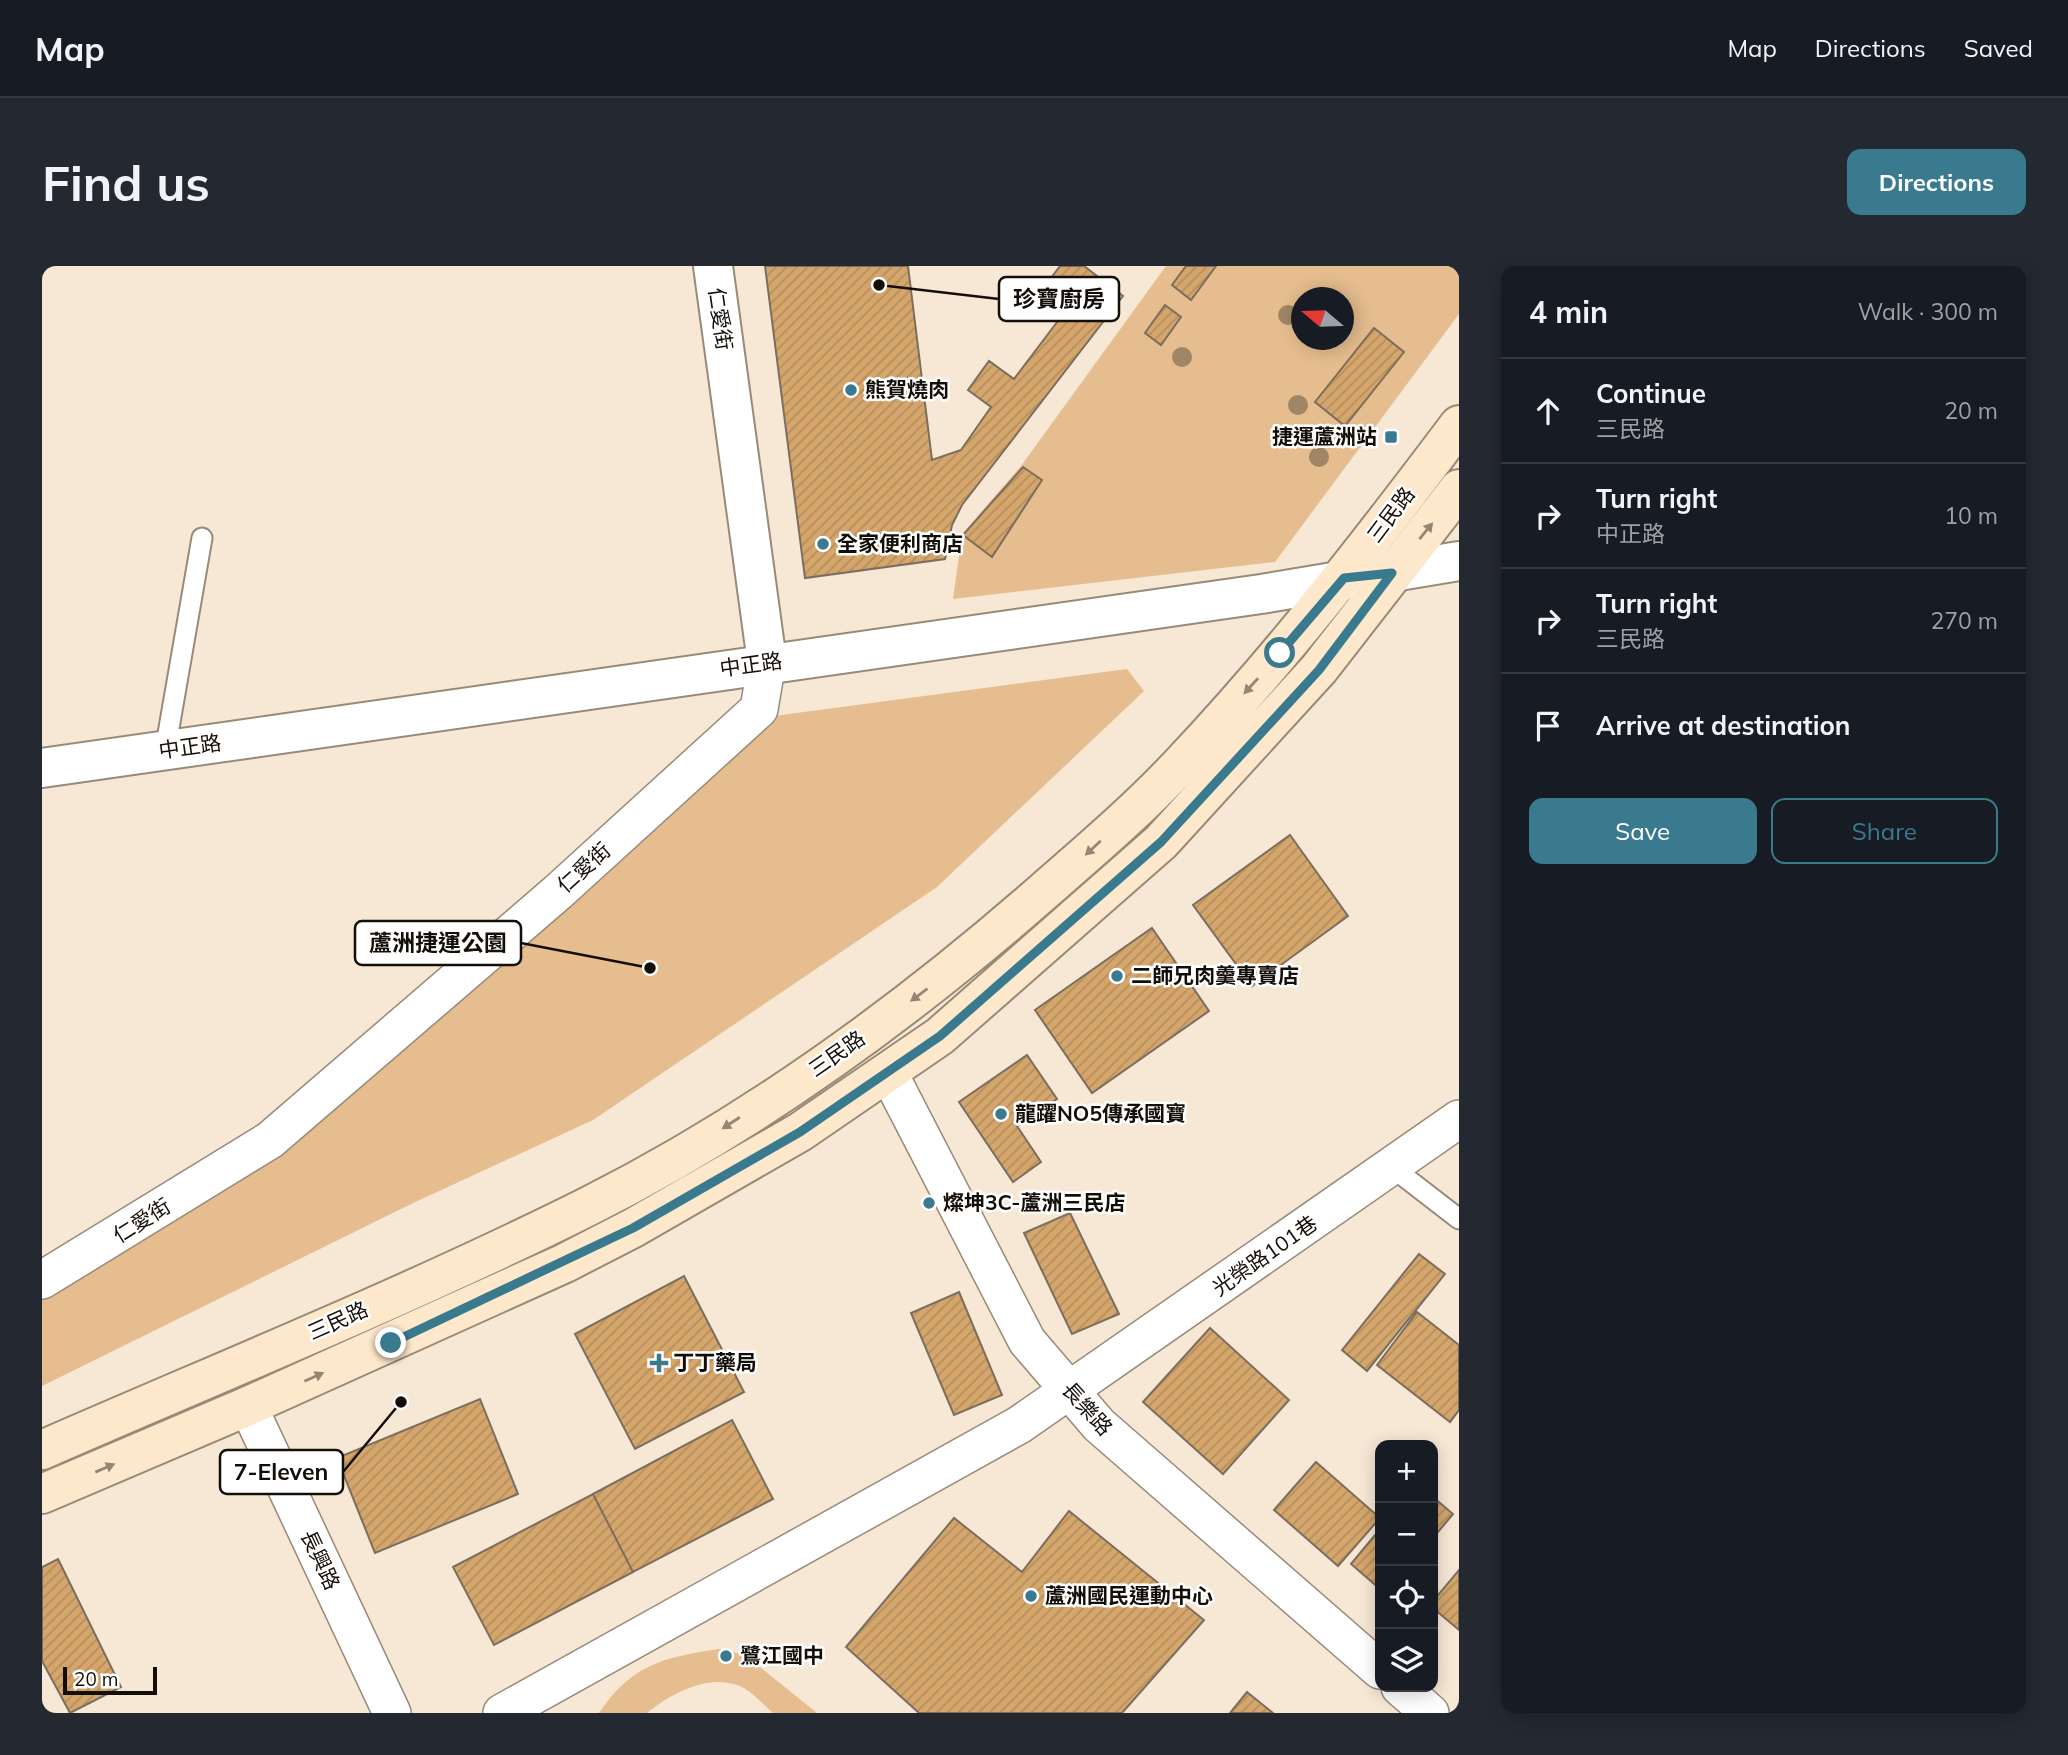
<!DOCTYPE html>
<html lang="en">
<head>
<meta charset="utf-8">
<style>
	:root { --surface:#171b24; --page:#242831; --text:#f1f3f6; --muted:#9ea1a6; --line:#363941; --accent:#3a7a8e }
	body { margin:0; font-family:Mulish,"Noto Sans TC",sans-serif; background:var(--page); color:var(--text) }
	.controls { position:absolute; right:21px; bottom:21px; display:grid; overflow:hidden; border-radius:14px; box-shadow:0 4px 18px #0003 }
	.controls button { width:63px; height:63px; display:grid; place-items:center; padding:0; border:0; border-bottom:2px solid var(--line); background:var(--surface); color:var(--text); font:35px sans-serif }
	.compass { position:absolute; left:1249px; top:21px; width:63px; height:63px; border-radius:50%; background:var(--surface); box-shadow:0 4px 18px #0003; rotate:289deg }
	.scale { position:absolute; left:21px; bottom:18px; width:94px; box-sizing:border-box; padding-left:7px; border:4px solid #140e08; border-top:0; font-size:19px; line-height:24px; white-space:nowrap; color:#140e08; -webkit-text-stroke:5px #fff; paint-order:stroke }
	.stop { position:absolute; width:21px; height:21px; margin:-16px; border:5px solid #3a7a8e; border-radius:50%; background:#fff }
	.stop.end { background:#3a7a8e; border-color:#fff; box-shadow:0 2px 7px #0008 }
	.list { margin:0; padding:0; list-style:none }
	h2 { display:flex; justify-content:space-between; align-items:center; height:91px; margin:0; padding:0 28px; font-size:30px }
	h2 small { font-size:23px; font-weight:400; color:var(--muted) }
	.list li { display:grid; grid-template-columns:46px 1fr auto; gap:21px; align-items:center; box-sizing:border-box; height:105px; padding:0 28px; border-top:2px solid var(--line) }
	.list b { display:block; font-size:26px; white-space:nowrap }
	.list p { margin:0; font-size:23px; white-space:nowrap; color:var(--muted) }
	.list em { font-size:23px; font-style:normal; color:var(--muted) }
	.actions { display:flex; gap:14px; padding:21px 28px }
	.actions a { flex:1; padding:16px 0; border:2px solid var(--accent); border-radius:14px; text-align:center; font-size:24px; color:var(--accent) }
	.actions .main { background:var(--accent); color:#fff }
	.icon { flex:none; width:38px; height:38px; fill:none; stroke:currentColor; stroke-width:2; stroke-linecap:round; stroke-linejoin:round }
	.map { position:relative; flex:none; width:1417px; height:1447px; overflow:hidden; border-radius:14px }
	header { display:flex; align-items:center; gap:42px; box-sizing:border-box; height:98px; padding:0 35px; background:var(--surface); border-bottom:2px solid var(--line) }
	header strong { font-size:33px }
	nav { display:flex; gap:38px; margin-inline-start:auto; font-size:24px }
	.intro { display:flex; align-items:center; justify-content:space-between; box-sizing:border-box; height:168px; padding:0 42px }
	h1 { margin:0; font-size:49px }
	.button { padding:18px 32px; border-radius:14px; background:var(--accent); color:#fff; font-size:24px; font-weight:700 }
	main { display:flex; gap:42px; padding:0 42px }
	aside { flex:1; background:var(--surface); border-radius:14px; box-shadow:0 4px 18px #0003 }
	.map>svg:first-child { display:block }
</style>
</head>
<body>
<header>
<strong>Map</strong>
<nav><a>Map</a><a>Directions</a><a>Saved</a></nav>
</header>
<div class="intro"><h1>Find us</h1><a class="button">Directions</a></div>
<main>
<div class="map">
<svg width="1417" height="1447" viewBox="0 0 1417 1447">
	<defs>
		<pattern id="building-hatch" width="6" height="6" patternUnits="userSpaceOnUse" patternTransform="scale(1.75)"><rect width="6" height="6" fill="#d5a66c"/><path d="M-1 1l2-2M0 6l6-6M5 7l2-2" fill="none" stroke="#b68e5c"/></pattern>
	</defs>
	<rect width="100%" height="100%" fill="#f7e7d5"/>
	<!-- park -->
	<path fill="#e5bd8e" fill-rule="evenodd" d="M1124 0H1417V48L1233 296 911 333 920 268 979 200ZM1260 32H1302V74H1260Z
		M1085 403 1102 425 895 621 551 854 369 938 0 1120V1011L229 888 732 450Z
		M677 1383 703 1389 775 1447H731C722 1439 712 1428 702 1422 670 1405 629 1427 605 1447H557C589 1399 622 1391 677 1383Z"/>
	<!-- building -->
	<path fill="url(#building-hatch)" stroke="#7c6e5e" stroke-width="2" d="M723 0H866L890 194 919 184 949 141 926 124 947 95 972 113 1031 35 1006 16 1018 0H1042L1081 30 920 239 910 259 903 293 763 312Z
		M1144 0H1174L1149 34 1130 19Z
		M1123 39 1139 51 1119 79 1103 67Z
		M1332 62 1362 86 1303 160 1273 136Z
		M981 201 1000 214 950 291 921 269Z
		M1248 569 1306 650 1210 720 1151 639Z
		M1110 662 1167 745 1050 827 993 744Z
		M985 789 1015 833 975 860 999 896 971 916 917 836Z
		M1028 947 1077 1048 1030 1068 982 967Z
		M1377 988 1403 1008 1325 1105 1300 1084Z
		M642 1010 702 1126 593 1183 533 1068Z
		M917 1026 960 1129 912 1149 869 1047Z
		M1375 1046 1417 1079V1144L1408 1156 1335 1099Z
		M1168 1062 1247 1134 1181 1208 1101 1136Z
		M438 1133 476 1228 333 1287 295 1192Z
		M690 1154 731 1233 591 1306 551 1228Z
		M1274 1196 1338 1252 1296 1300 1232 1244Z
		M551 1228 591 1306 452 1379 411 1301Z
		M1391 1231 1411 1248 1391 1272Z
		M1027 1245 1162 1354 1080 1447H877L804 1381 912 1252 980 1306Z
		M1338 1263V1323L1309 1298Z
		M16 1293 79 1421 28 1447 0 1395V1301Z
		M1417 1304V1364L1391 1342V1335Z
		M1205 1426 1231 1447H1188Z"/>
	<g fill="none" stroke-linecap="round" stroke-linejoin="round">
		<defs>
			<path id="service" d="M123 485 160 272
				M1351 902 1417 953"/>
			<path id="minor" d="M846 806 985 1075 1057 1159 1338 1404
				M0 1014 228 874 516 626 717 443 725 396
				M206 1140 350 1447
				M1358 1421 1388 1447
				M460 1447 977 1159 1417 853"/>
			<path id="tertiary" d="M671 0 725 396
				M0 502 1219 328 1417 295"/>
			<path id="secondary" d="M0 1184C183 1104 369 1029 547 940 712 857 864 746 1002 625 1049 584 1097 543 1139 498 1240 391 1329 276 1417 159
				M0 1228 206 1140 523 997 591 962 758 866 898 770 1119 576 1277 403 1417 223"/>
		</defs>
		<!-- service casing -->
		<use href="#service" stroke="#988a79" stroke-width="23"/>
		<!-- minor casing -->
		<use href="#minor" stroke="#988a79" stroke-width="40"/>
		<!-- tertiary casing -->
		<use href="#tertiary" stroke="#988a79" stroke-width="42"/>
		<!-- secondary casing -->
		<use href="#secondary" stroke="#988a79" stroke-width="42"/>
		<!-- service -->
		<use href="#service" stroke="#fff" stroke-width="19"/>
		<!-- minor -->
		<use href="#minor" stroke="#fff" stroke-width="37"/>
		<!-- tertiary -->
		<use href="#tertiary" stroke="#fff" stroke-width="38"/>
		<!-- secondary -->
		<use href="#secondary" stroke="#fee8cb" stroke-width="38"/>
	</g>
	<!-- trees -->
	<g fill="#9f8664">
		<circle cx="1246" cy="49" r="10"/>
		<circle cx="1140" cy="91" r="10"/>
		<circle cx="1256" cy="139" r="10"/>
		<circle cx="1244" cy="171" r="10"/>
		<circle cx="1277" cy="191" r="10"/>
	</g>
	<!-- one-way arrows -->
	<defs><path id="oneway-solid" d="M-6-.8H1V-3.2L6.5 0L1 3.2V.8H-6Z" transform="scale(1.75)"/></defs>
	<g fill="#958673">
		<use href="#oneway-solid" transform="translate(1384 265) rotate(-51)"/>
		<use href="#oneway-solid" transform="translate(1209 420) rotate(132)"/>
		<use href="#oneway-solid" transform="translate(1051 582) rotate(137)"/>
		<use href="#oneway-solid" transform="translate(877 729) rotate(143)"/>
		<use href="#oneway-solid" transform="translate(689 857) rotate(147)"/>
		<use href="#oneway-solid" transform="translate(272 1111) rotate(-24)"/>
		<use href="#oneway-solid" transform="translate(63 1202) rotate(-23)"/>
	</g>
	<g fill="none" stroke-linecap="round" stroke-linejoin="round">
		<!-- route -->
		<path stroke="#3a7a8e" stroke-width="9" d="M349 1077 591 962 758 866 898 770 1119 576 1277 404 1350 307 1302 312 1238 387"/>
	</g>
	<!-- markers -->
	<g fill="#3a7a8e" stroke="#fff" stroke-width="2.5">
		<circle cx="809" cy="124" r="7"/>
		<rect x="1342" y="164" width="14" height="14" rx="3.5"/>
		<circle cx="781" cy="278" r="7"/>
		<circle cx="1075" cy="710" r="7"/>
		<circle cx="959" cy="848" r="7"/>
		<circle cx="887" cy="937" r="7"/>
		<path d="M613.5 1086.5h7v7h7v7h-7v7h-7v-7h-7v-7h7z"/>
		<circle cx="989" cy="1330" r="7"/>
		<circle cx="684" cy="1390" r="7"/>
	</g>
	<g text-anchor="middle" stroke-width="5" stroke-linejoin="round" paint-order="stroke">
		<!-- street labels -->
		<g font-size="21" fill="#140e08" stroke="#fff">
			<text transform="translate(678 53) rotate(82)" y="7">仁愛街</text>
			<text transform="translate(1349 249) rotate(-53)" y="7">三民路</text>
			<text transform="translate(709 399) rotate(-8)" y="7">中正路</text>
			<text transform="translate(148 481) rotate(-8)" y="7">中正路</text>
			<text transform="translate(542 602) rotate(-42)" y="7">仁愛街</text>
			<text transform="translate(795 788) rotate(-35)" y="7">三民路</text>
			<text transform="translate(100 955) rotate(-32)" y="7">仁愛街</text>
			<text transform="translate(1223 990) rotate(-35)" y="7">光榮路101巷</text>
			<text transform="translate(296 1055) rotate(-24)" y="7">三民路</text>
			<text transform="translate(1045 1143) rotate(48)" y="7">長樂路</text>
			<text transform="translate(278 1294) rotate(65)" y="7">長興路</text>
		</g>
		<!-- poi labels -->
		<g font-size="21" font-weight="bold" fill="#140e08" stroke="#fff" text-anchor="start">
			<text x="823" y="131">熊賀燒肉</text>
			<text x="1335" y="178" text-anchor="end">捷運蘆洲站</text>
			<text x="795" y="285">全家便利商店</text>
			<text x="1089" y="717">二師兄肉羹專賣店</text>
			<text x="973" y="855">龍躍NO5傳承國寶</text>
			<text x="901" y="944">燦坤3C-蘆洲三民店</text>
			<text x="631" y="1104">丁丁藥局</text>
			<text x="1003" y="1337">蘆洲國民運動中心</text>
			<text x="698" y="1397">鷺江國中</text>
		</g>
	</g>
	<!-- callouts -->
	<path fill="none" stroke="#140e08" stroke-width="2.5" d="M837 19L957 33M608 702L479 677M359 1136L301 1206"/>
	<g fill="#140e08" stroke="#fff" stroke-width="2.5">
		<circle cx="837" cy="19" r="7"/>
		<circle cx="608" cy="702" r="7"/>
		<circle cx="359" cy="1136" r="7"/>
	</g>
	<g fill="#fff" stroke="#140e08" stroke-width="2.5">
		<rect x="957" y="11" width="120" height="44" rx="7"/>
		<rect x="313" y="655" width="166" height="44" rx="7"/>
		<rect x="178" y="1184" width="123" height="44" rx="7"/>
	</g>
	<g font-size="23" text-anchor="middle" font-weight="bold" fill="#140e08">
		<text x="1017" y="41">珍寶廚房</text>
		<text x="396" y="685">蘆洲捷運公園</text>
		<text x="239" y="1214">7-Eleven</text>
	</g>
</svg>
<div class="controls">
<button>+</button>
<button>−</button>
<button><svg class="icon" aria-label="locate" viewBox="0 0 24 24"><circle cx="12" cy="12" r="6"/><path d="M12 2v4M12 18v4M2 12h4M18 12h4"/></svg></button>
<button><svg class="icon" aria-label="layers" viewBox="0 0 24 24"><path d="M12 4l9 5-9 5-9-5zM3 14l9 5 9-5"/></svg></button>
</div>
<svg class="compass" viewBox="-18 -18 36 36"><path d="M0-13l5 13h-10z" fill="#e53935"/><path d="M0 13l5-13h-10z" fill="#9ea1a6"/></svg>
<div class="scale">20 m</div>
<div class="stop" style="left:1238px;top:387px"></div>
<div class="stop end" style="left:349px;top:1077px"></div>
</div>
<aside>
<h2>4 min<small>Walk · 300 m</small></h2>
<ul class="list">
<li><svg class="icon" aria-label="ahead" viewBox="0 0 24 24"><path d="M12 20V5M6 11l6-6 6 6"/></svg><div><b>Continue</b><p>三民路</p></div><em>20 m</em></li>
<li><svg class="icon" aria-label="right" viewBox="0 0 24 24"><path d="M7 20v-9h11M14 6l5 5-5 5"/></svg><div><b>Turn right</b><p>中正路</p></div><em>10 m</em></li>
<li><svg class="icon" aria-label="right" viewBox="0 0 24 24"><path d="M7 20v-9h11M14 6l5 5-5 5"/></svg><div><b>Turn right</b><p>三民路</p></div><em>270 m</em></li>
<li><svg class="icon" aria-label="arrive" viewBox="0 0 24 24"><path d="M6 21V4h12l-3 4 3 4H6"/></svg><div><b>Arrive at destination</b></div></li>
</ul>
<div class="actions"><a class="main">Save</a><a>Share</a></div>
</aside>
</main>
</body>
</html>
